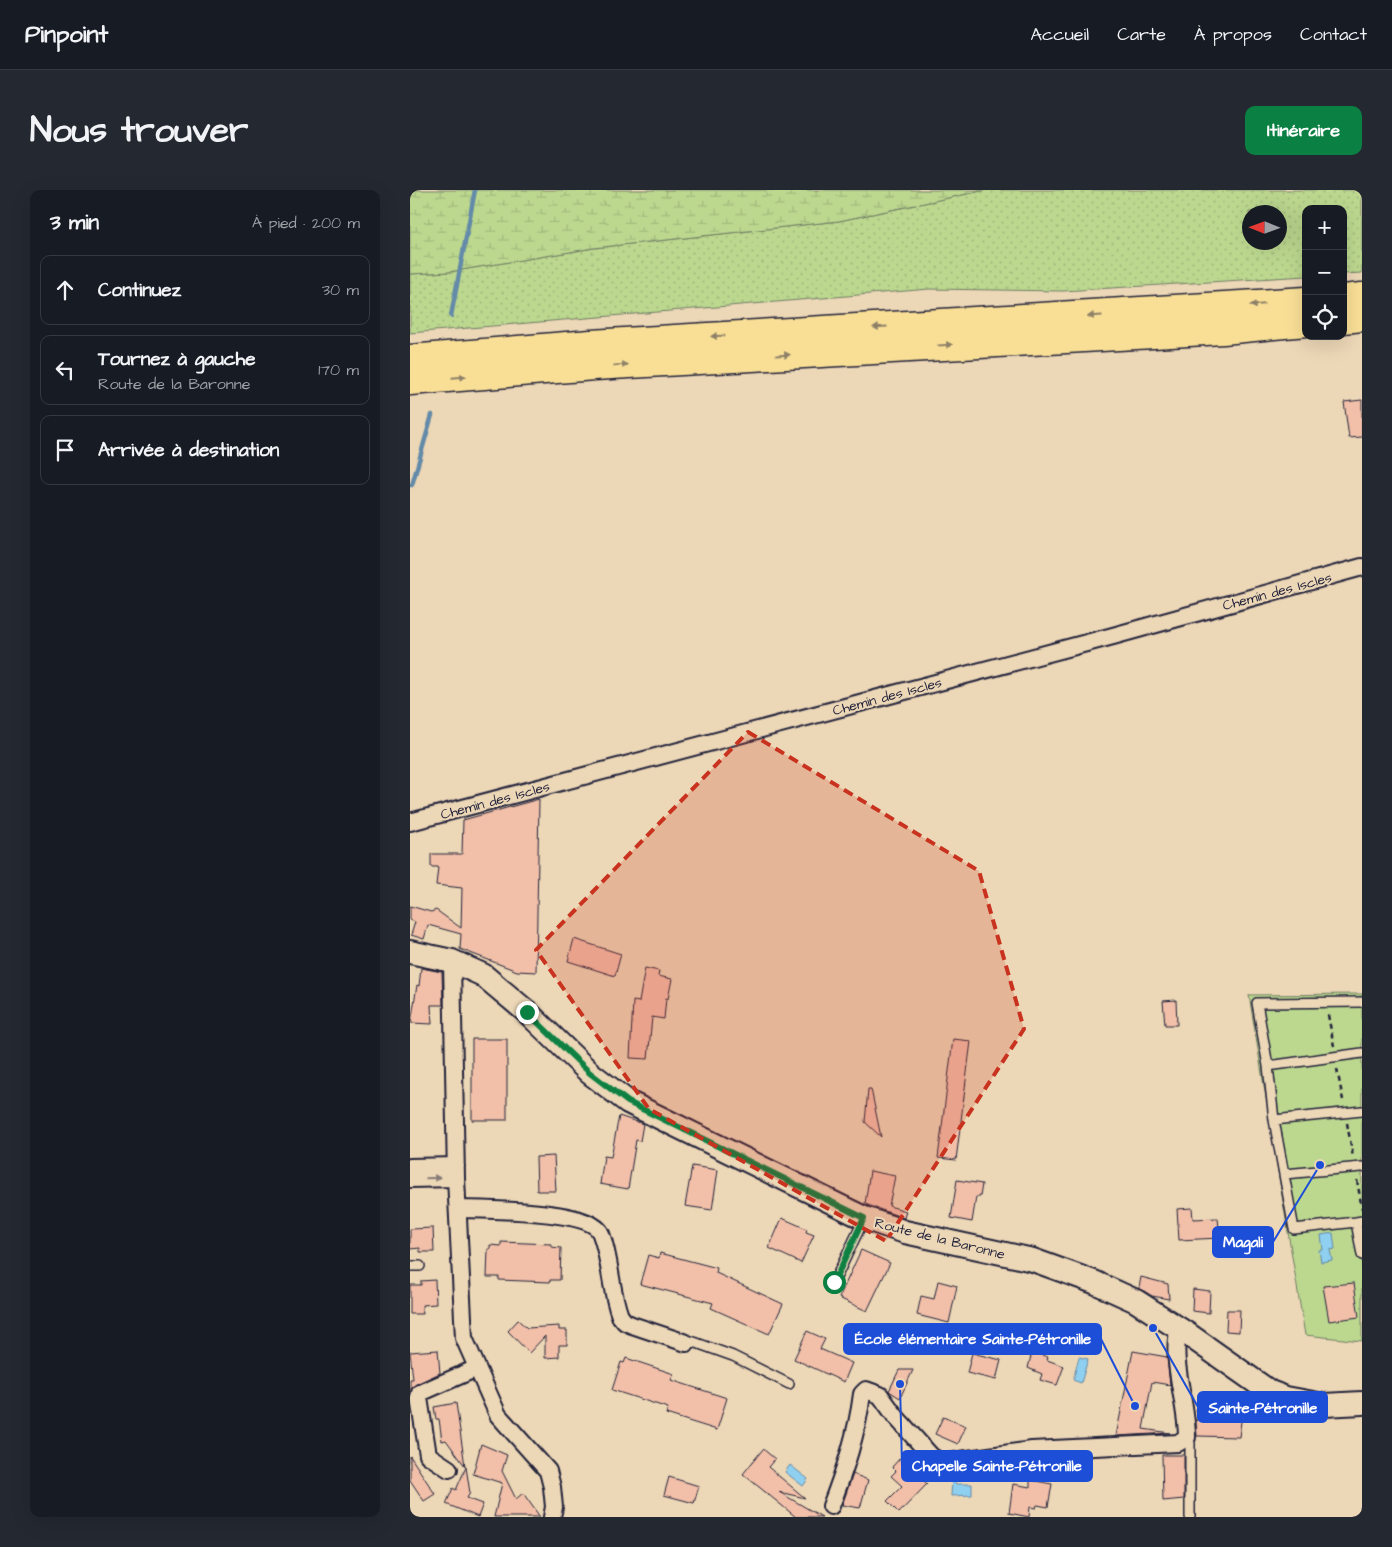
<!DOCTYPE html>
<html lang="fr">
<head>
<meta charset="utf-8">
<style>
	:root { --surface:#171b24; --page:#242831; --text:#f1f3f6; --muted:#9ea1a6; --line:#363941; --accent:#0b8043 }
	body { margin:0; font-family:"Architects Daughter",sans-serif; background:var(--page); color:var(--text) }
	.controls { position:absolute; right:15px; top:15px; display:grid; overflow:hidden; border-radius:10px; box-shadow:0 5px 20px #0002 }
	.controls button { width:45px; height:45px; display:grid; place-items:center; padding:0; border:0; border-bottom:1px solid var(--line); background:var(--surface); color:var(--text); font:25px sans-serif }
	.compass { position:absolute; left:832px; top:15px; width:45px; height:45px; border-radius:50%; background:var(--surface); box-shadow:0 5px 20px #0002; rotate:271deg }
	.stop { position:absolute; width:15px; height:15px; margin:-11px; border:4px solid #0b8043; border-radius:50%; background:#fff }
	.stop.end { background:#0b8043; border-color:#fff; box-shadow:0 1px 5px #0008 }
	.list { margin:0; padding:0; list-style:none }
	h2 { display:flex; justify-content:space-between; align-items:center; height:65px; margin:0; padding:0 20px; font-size:21px }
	h2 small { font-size:16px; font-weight:400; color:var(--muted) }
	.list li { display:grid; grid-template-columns:32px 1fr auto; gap:15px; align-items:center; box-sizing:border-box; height:70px; margin:0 10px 10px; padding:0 10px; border:1px solid var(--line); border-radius:10px }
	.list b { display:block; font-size:19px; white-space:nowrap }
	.list p { margin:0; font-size:16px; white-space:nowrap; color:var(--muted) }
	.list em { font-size:16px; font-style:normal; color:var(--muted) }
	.icon { flex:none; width:28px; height:28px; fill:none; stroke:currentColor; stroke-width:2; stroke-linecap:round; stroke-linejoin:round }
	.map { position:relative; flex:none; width:952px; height:1327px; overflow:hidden; border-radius:10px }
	header { display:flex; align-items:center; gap:30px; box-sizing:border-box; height:70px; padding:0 25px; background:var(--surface); border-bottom:1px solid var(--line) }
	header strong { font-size:24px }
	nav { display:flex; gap:28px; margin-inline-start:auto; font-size:18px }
	.intro { display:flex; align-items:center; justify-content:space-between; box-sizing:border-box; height:120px; padding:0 30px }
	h1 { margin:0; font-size:35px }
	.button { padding:12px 22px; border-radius:10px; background:var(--accent); color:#fff; font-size:18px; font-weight:700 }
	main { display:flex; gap:30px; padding:0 30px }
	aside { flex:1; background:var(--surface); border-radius:10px; box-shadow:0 5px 20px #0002 }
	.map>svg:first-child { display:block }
</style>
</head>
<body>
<header>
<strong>Pinpoint</strong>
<nav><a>Accueil</a><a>Carte</a><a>À propos</a><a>Contact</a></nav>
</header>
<div class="intro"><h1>Nous trouver</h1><a class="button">Itinéraire</a></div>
<main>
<aside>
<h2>3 min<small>À pied · 200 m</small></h2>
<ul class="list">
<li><svg class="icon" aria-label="ahead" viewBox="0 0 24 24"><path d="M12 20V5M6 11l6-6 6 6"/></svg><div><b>Continuez</b></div><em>30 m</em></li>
<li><svg class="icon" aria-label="left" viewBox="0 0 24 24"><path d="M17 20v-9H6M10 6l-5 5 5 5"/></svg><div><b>Tournez à gauche</b><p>Route de la Baronne</p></div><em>170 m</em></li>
<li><svg class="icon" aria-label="arrive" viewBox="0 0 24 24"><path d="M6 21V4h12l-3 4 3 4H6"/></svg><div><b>Arrivée à destination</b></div></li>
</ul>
</aside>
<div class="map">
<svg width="952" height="1327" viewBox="0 0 952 1327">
	<defs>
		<pattern id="grass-dots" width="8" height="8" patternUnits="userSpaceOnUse" patternTransform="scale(1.25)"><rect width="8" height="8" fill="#bcd88f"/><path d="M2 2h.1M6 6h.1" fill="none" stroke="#a1b97c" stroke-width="1.8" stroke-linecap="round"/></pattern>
		<pattern id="wetland-marsh" width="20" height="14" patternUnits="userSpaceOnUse" patternTransform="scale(1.25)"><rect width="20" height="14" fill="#bcd88f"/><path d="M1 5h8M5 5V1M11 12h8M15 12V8" fill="none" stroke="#a1b97c"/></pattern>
	</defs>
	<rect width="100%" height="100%" fill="#ecd7b6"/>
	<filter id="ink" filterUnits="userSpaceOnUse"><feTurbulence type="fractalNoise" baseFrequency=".02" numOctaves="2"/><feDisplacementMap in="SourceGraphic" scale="10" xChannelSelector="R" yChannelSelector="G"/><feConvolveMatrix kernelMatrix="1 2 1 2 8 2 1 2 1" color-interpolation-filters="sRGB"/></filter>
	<g filter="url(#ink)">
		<!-- grass -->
		<path fill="url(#grass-dots)" stroke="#6f7d65" fill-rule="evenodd" d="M576 0H952V83L933 84V19H896V86L653 101 519 99 0 143V84L39 82 184 58 429 31ZM839 22H869V52H839Z"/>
		<!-- wetland -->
		<path fill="url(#wetland-marsh)" stroke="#6f7d65" d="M0 0H576L429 31 184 58 39 82 0 84Z"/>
		<!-- park -->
		<path fill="#bcd88f" stroke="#6f7d65" d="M952 804V1151L895 1145 839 805Z"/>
		<!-- water -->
		<path fill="#8fcff0" stroke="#638aa8" d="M923 1043 925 1059 920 1060 922 1070 911 1072 909 1060H913L911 1045Z
			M669 1167 678 1169 671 1193 663 1190Z
			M380 1275 398 1289 393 1296 375 1282Z
			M542 1290H545V1294H562V1305L541 1306Z"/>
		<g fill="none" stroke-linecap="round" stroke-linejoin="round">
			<!-- stream -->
			<path stroke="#638aa8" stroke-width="4.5" d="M41 126 65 0
				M0 295H2L22 225"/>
		</g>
		<!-- building -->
		<path fill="#f2bfa8" stroke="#22223b" d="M952 210V247L939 248 934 212Z
			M129 609 126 782 107 781 50 759 51 744 18 735 14 749 1 745 5 732 0 730V716L21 722 26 720 51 738 52 698 26 695 28 677H21V664H52L53 630Z
			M164 749 211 764 205 786 158 771Z
			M11 778 32 782 33 815H21L22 834 1 833 7 795 9 796Z
			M235 778 249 781 248 786 262 789 258 809 256 808 254 829 242 827 238 869 220 868 223 811 229 812Z
			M766 810 767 835H755L753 811Z
			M62 849H97V930H62Z
			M543 849 561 851 546 970 528 968Z
			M458 899H461L471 947 455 932Z
			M209 926 233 934 230 951 226 950 218 999 190 994 194 966 201 967Z
			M144 966 146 1001H127L126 967Z
			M282 976 308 980 302 1020 275 1016Z
			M460 981 485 986 479 1016 496 1021 494 1028 455 1014Z
			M547 990 572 994 570 1007H566L562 1032 541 1028Z
			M782 1018 783 1029 808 1028 810 1048 769 1050 767 1019Z
			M372 1028 397 1039 396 1042 404 1045 391 1073 359 1058Z
			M23 1038 24 1062H10V1058L0 1059V1039Z
			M91 1052 141 1054V1057L151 1058 150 1090H140V1092L89 1090V1087H77L78 1059H80V1055L91 1056Z
			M451 1060 480 1073 457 1121 429 1108Z
			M250 1063 307 1078 306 1083 373 1114 359 1144 301 1118 303 1113 230 1094 238 1065 249 1068Z
			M731 1087 758 1094 759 1109 742 1106 729 1098Z
			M25 1090 26 1114 12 1115 13 1124H0V1095H11V1091Z
			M528 1091 547 1096 539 1133 507 1125 511 1106 524 1109Z
			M944 1093 949 1127 919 1131 913 1096Z
			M783 1099 800 1101 799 1123 782 1121Z
			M817 1120H830L829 1142 816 1141Z
			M108 1130 117 1138 149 1136V1140H157V1155H149V1167L135 1168V1146L119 1163 98 1141Z
			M397 1141 415 1149 410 1159 442 1173 434 1192 384 1169Z
			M28 1160 30 1183 6 1194 0 1202V1189H3L0 1162Z
			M723 1161 757 1167 760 1195 742 1192 733 1239 760 1243 706 1246Z
			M622 1162 638 1167 637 1170 654 1176 647 1195 630 1190 632 1184 618 1178Z
			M562 1163 591 1170 586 1190 557 1183Z
			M216 1168 264 1184 261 1190 317 1208 307 1240 256 1224 258 1218 202 1200 211 1172 214 1173Z
			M489 1180H503L490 1208 479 1201Z
			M792 1208 822 1214 821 1222 832 1224 829 1247 787 1246 786 1233Z
			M46 1213 55 1276 36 1250 32 1251 29 1229H26L24 1217Z
			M533 1227 556 1236 548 1254 525 1244Z
			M71 1254 97 1265 92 1281 106 1309 113 1303 130 1327H84L92 1293 63 1284Z
			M353 1259 365 1269 358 1277 395 1308 369 1302 412 1327H386L333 1284Z
			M752 1265H774V1309L753 1311Z
			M0 1266 25 1304 14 1311 0 1290Z
			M491 1267 517 1294 489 1323 477 1311 492 1296 481 1286 486 1281 482 1277Z
			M56 1277 60 1303 57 1308 73 1314 68 1327 36 1314 43 1298 46 1300Z
			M443 1284 458 1290 450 1318 432 1315Z
			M259 1287 289 1296 284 1313 254 1305Z
			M620 1290 642 1294 638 1317 627 1315 626 1318 620 1317 619 1327 599 1323 603 1294 620 1297Z"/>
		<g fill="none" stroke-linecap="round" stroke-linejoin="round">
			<defs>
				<path id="service" d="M858 876 847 813 952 812
					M864 930 952 921
					M874 984 952 977
					M952 1031 946 1032 952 1065
					M946 1032 884 1039 864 930 858 876 952 863
					M0 1076H10
					M424 1092 454 1029
					M276 1153 281 1151 323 1166 379 1194
					M777 1247 780 1253V1327"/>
				<path id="minor" d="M0 632 703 446 952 377
					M42 771 46 988 54 1148 88 1225 138 1281 142 1297 144 1317 142 1327
					M0 977 46 976
					M0 989 46 988
					M48 1019C73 1020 182 1019 191 1044 201 1070 200 1100 210 1126L215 1132 222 1135 276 1153
					M39 1279 18 1265 9 1208 10 1203 67 1178
					M421 1316C435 1279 447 1244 452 1204L456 1200 470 1205 486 1227 521 1266 529 1271H543L622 1260 768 1253 777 1247C777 1213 760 1171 769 1138"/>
				<path id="secondary" d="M0 762 42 771 73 785 117 822 180 883 218 912 454 1028 495 1042 623 1070 684 1092 726 1111 779 1145 860 1202 876 1208 914 1215 952 1213"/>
				<path id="trunk" d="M933 109 952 107
					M933 129 952 127
					M0 169 181 154 896 111
					M0 191 184 176 813 140 896 132"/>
			</defs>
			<!-- service casing -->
			<use href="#service" stroke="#22223b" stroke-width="12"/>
			<!-- minor casing -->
			<use href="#minor" stroke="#22223b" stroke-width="20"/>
			<!-- secondary casing -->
			<use href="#secondary" stroke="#22223b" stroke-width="26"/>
			<!-- trunk casing -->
			<use href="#trunk" stroke="#22223b" stroke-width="31"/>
			<!-- path -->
			<path stroke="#22223b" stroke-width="2.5" stroke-dasharray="5 4" stroke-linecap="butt" d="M918 825 924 856
				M927 879 933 910
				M937 933 943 967
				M947 990 952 1019"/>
			<!-- service -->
			<use href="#service" stroke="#ecd7b6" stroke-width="9"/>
			<!-- minor -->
			<use href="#minor" stroke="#ecd7b6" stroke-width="16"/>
			<!-- secondary -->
			<use href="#secondary" stroke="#ecd7b6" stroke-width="22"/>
			<!-- trunk -->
			<use href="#trunk" stroke="#f9df96" stroke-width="28"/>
		</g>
		<!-- one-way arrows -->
		<defs><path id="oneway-solid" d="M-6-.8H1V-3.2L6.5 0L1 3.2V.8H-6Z" transform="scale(1.25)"/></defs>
		<g fill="#8e8068">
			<use href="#oneway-solid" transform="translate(847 115) rotate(175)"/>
			<use href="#oneway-solid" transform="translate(685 126) rotate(177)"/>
			<use href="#oneway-solid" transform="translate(470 137) rotate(177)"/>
			<use href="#oneway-solid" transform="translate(308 146) rotate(176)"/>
			<use href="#oneway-solid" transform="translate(535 155) rotate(-3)"/>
			<use href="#oneway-solid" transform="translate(373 165) rotate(-3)"/>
			<use href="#oneway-solid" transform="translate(211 175) rotate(-3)"/>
			<use href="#oneway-solid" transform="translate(49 187) rotate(-5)"/>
		</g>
		<use fill="#877c78" href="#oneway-solid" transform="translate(23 988) rotate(-2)"/>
	</g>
	<g fill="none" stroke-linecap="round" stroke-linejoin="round" filter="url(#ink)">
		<!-- route -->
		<path stroke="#0b8043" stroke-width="6" d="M117 822 180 883 218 912 454 1028 424 1092"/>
	</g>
	<!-- marked area -->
	<path fill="#c8321e" fill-opacity="0.2" stroke="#c8321e" stroke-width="4" stroke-dasharray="10 6" stroke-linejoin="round" d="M338 542 569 681 614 839 476 1051 239 919 126 760Z"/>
	<g text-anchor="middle" stroke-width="4" stroke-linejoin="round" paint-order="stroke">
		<!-- street labels -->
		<g font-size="14" fill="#22223b" stroke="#ecd7b6">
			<text transform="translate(867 401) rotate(-15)" y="5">Chemin des Iscles</text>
			<text transform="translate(477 506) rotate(-15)" y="5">Chemin des Iscles</text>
			<text transform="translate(85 610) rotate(-15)" y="5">Chemin des Iscles</text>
			<text transform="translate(530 1048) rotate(14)" y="5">Route de la Baronne</text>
		</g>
	</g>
	<!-- callouts -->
	<path fill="none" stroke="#1d4ed8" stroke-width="2" d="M910 975L863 1052M725 1216L691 1149M743 1138L788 1217M490 1194L492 1276"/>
	<g fill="#1d4ed8" stroke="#ecd7b6" stroke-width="2">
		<circle cx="910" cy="975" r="5"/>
		<circle cx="725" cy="1216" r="5"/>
		<circle cx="743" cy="1138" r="5"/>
		<circle cx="490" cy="1194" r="5"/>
	</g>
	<g fill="#1d4ed8" stroke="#1d4ed8" stroke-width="2">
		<rect x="803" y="1037" width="60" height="30" rx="5"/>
		<rect x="434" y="1134" width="257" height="30" rx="5"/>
		<rect x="788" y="1202" width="129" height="30" rx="5"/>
		<rect x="492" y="1261" width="190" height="30" rx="5"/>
	</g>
	<g font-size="15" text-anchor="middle" font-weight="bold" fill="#fff">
		<text x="833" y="1057">Magali</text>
		<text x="563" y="1154">École élémentaire Sainte-Pétronille</text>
		<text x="853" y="1223">Sainte-Pétronille</text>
		<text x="587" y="1281">Chapelle Sainte-Pétronille</text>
	</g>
</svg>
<div class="controls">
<button>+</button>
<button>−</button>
<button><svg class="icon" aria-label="locate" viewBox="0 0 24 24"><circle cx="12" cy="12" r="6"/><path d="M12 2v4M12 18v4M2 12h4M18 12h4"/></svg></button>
</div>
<svg class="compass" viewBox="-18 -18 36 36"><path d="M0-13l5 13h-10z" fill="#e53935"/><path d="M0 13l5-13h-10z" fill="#9ea1a6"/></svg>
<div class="stop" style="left:424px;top:1092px"></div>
<div class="stop end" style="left:117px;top:822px"></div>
</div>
</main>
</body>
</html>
